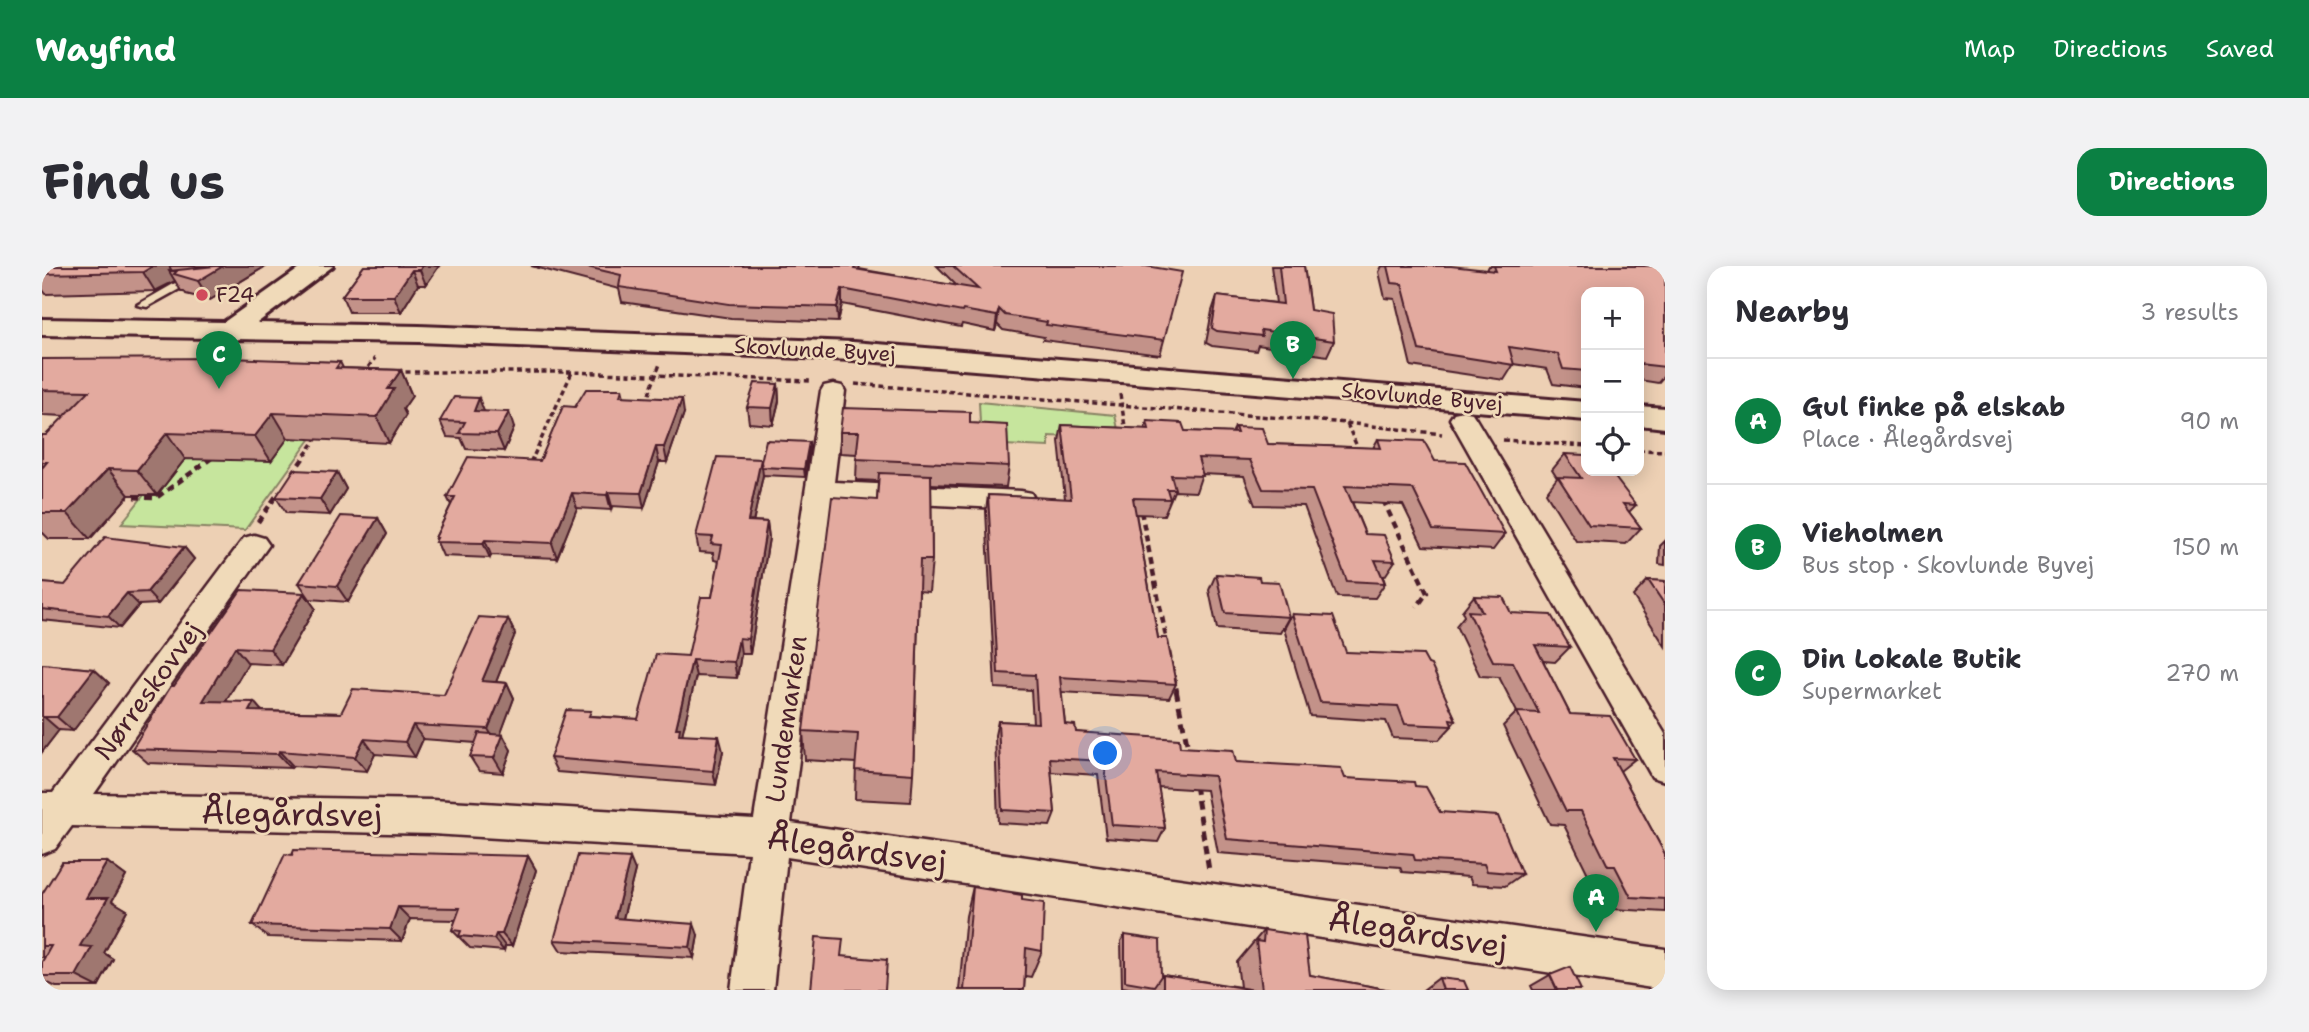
<!DOCTYPE html>
<html lang="en">
<head>
<meta charset="utf-8">
<style>
	:root { --surface:#fff; --page:#f2f2f3; --text:#2b2b33; --muted:#7c7c81; --line:#e1e1e2; --accent:#0b8043 }
	body { margin:0; font-family:"Shantell Sans",sans-serif; background:var(--page); color:var(--text) }
	.controls { position:absolute; right:21px; top:21px; display:grid; overflow:hidden; border-radius:14px; box-shadow:0 4px 18px #0003 }
	.controls button { width:63px; height:63px; display:grid; place-items:center; padding:0; border:0; border-bottom:2px solid var(--line); background:var(--surface); color:var(--text); font:35px sans-serif }
	.you { position:absolute; left:1064px; top:488px; width:24px; height:24px; margin:-18px; border:5px solid #fff; border-radius:50%; background:#1a73e8; box-shadow:0 0 0 10px #1a73e833 }
	.badge { display:grid; place-items:center; width:46px; height:46px; border-radius:50%; background:var(--accent); color:#fff; font-size:23px; font-weight:700 }
	.pin { position:absolute; translate:-50% -58px; filter:drop-shadow(0 2px 4px #0008) }
	.pin::after { content:''; position:absolute; top:37px; width:24px; height:21px; background:inherit; clip-path:polygon(0 0,100% 0,50% 100%) }
	.list { margin:0; padding:0; list-style:none }
	h2 { display:flex; justify-content:space-between; align-items:center; height:91px; margin:0; padding:0 28px; font-size:30px }
	h2 small { font-size:23px; font-weight:400; color:var(--muted) }
	.list li { display:grid; grid-template-columns:46px 1fr auto; gap:21px; align-items:center; box-sizing:border-box; height:126px; padding:0 28px; border-top:2px solid var(--line) }
	.list b { display:block; font-size:26px; white-space:nowrap }
	.list p { margin:0; font-size:23px; white-space:nowrap; color:var(--muted) }
	.list em { font-size:23px; font-style:normal; color:var(--muted) }
	.icon { flex:none; width:38px; height:38px; fill:none; stroke:currentColor; stroke-width:2; stroke-linecap:round; stroke-linejoin:round }
	.map { position:relative; flex:none; width:1623px; height:724px; overflow:hidden; border-radius:21px }
	header { display:flex; align-items:center; gap:42px; box-sizing:border-box; height:98px; padding:0 35px; background:var(--accent); color:#fff }
	header strong { font-size:33px }
	nav { display:flex; gap:38px; margin-inline-start:auto; font-size:24px }
	.intro { display:flex; align-items:center; justify-content:space-between; box-sizing:border-box; height:168px; padding:0 42px }
	h1 { margin:0; font-size:49px }
	.button { padding:18px 32px; border-radius:21px; background:var(--accent); color:#fff; font-size:24px; font-weight:700 }
	main { display:flex; gap:42px; padding:0 42px }
	aside { flex:1; background:var(--surface); border-radius:21px; box-shadow:0 4px 18px #0003 }
	.map>svg:first-child { display:block }
</style>
</head>
<body>
<header>
<strong>Wayfind</strong>
<nav><a>Map</a><a>Directions</a><a>Saved</a></nav>
</header>
<div class="intro"><h1>Find us</h1><a class="button">Directions</a></div>
<main>
<div class="map">
<svg width="1623" height="724" viewBox="0 0 1623 724">
	<rect width="100%" height="100%" fill="#edd0b4"/>
	<filter id="ink" filterUnits="userSpaceOnUse"><feTurbulence type="fractalNoise" baseFrequency=".0143" numOctaves="2"/><feDisplacementMap in="SourceGraphic" scale="14" xChannelSelector="R" yChannelSelector="G"/><feConvolveMatrix kernelMatrix="1 2 1 2 8 2 1 2 1" color-interpolation-filters="sRGB"/></filter>
	<g filter="url(#ink)">
		<!-- green -->
		<path fill="#c6e59d" stroke="#888264" stroke-width="2" d="M187 136 249 167 272 168 203 264 79 258 102 229H115Z
			M937 136 1073 149 1078 173 1007 170V181L939 178Z"/>
		<g fill="none" stroke-linecap="round" stroke-linejoin="round">
			<defs>
				<path id="lane" d="M156 14 160 15V19L141 21 105 41 95 39 135 16Z"/>
				<path id="street" d="M791 118 800 120 803 125 792 216 979 225 989 227 993 234 989 241 979 243 790 234 749 557 1623 683V724L745 591 731 724H689L707 587 390 568 30 560 13 583 0 588V527H11L202 272 212 269 222 272 227 279 222 286 52 528 390 534 712 553 779 125 782 120Z
					M1421 145 1430 147 1434 153 1623 468V515L1610 511 1408 153 1412 147Z"/>
				<path id="secondary" d="M261 0H291L215 57 377 60 811 76 1544 136V154L811 94 377 76 196 73 181 79 171 77 168 72 0 69V53L182 56Z
					M1597 140 1623 142V162L1597 159Z"/>
			</defs>
			<!-- lane casing -->
			<use href="#lane" stroke="#4a1f2b" stroke-width="5"/>
			<!-- street casing -->
			<use href="#street" stroke="#4a1f2b" stroke-width="5"/>
			<!-- secondary casing -->
			<use href="#secondary" stroke="#4a1f2b" stroke-width="6"/>
			<!-- path-far2 -->
			<path stroke="#4a1f2b" stroke-width="3.5" stroke-dasharray="5 3.5" stroke-linecap="butt" d="M355 106H530L769 115
				M321 108 333 92
				M813 118 1304 157 1400 168
				M1078 128 1084 167
				M604 136 618 98
				M1305 158 1317 185
				M1461 174 1544 180
				M1597 184 1623 185
				M263 189 277 169
				M492 189 531 104"/>
			<!-- path-far1 -->
			<path stroke="#4a1f2b" stroke-width="4.5" stroke-dasharray="7 5" stroke-linecap="butt" d="M488 198 493 187
				M250 208 265 187
				M80 231 114 232 170 192
				M1341 234 1385 327 1375 341
				M1099 245 1135 426
				M216 256 237 226"/>
			<!-- path -->
			<path stroke="#4a1f2b" stroke-width="5" stroke-dasharray="9 6" stroke-linecap="butt" d="M1134 424 1147 487
				M1153 519 1167 604"/>
			<!-- lane -->
			<use href="#lane" fill="#f0dab9" fill-rule="evenodd"/>
			<!-- street -->
			<use href="#street" fill="#f0dab9" fill-rule="evenodd"/>
			<!-- secondary -->
			<use href="#secondary" fill="#f0dab9" fill-rule="evenodd"/>
		</g>
		<!-- wall -->
		<path fill="#c39289" stroke="#4a1f2b" stroke-width="2" d="M0 0H224L168 34 144 28 142 25H139L133 15 113 25 4 28 0 23Z
			M322 0H397L384 19H376L359 46H307L300 30Z
			M489 0H818L817 3 915 20 895 0H1104L1122 74 1118 89 1001 74 1002 71 961 64 955 58 953 65 920 58 919 61 800 38 796 56 689 52 580 36 577 23Z
			M1229 0H1262L1268 44 1292 75 1285 90 1216 79 1214 85 1170 80 1164 77 1170 45 1175 30 1234 37Z
			M1340 0 1445 4 1447 0H1623V111H1621L1616 117 1597 114V26H1544V122L1511 118 1505 103 1472 98 1462 114 1369 100 1353 33 1343 32 1337 6Z
			M0 93 298 96 301 102 359 104 370 130 361 143 364 149 347 177 246 172 229 195 143 193 115 229H87L48 273H7L0 266V169H4L23 150 1 149 0 148Z
			M736 118 737 135 731 159 707 157 705 141Z
			M580 123 582 131 642 147 625 196H617L602 242 570 240 569 244 535 242 515 292 449 289 448 292 401 290 393 272 409 239 405 231 498 195 533 141Z
			M442 145 472 162 462 185 424 183 419 172 405 171 398 155Z
			M1105 155 1143 165 1190 167 1193 161 1226 178 1331 182 1336 173 1393 195 1463 268 1451 284 1381 280 1361 239 1310 236 1323 268 1353 295 1343 310H1341L1343 317 1333 332 1295 331 1262 240 1213 239 1202 210 1160 208 1154 226 1132 225 1122 249 1094 248 1116 372 1134 418 1127 432 1019 426 1023 458 1034 466 1138 481 1194 496 1303 512 1373 520 1398 546 1480 608 1463 620 1430 618 1427 611 1360 606 1358 601 1176 587 1164 524 1116 521 1123 562 1116 576 1064 572 1056 509 1009 506 1013 547 1008 560 956 557 953 469 956 455 991 457 989 424 953 422 944 245 946 229 1023 233 1017 175 1020 159 1103 163Z
			M928 157 967 200 964 221 889 218 890 294 887 326 877 325 871 508 869 536 813 533 814 497 763 494 761 465 835 234 836 215 814 214 815 188 798 187V166Z
			M767 176V185L763 211 721 209 711 255 725 256 727 272 708 388H699L695 412 654 410 640 468 681 485 674 519 515 506 508 492 550 450 596 453 646 390 670 331 677 295 672 294 671 287 657 286 654 270 719 193Z
			M1523 188 1594 239 1587 246 1599 262 1584 278 1534 275 1504 227 1515 212 1510 204Z
			M295 206 304 223 288 249 244 247 234 231Z
			M336 252 345 268 306 336 268 333 257 317Z
			M1623 275V299L1617 298 1618 280Z
			M142 281 152 293 116 338 97 339 78 362 0 354V317L23 319Z
			M1174 308 1218 315 1247 351 1238 367 1175 363 1167 324Z
			M1606 314 1623 315V380L1591 330Z
			M262 327 273 342 240 399 206 397 184 435 221 445 299 447 402 429 466 353 473 368 454 416 465 417 472 432 458 469 469 484 461 507 437 505 428 491 434 477 381 473 373 491 333 488 325 505 251 500 249 502 106 497 90 483 132 420Z
			M1432 330 1469 347 1528 381 1513 396 1501 395 1528 448 1593 493 1578 505 1623 588V646L1570 643 1555 612H1548L1522 559 1508 558 1461 460 1475 446 1457 411 1438 410 1414 360 1422 350 1420 345Z
			M1250 348 1304 386 1386 398 1414 454 1410 459V460L1397 474 1351 472 1344 455 1268 450 1242 363Z
			M0 398 52 403 67 417 31 465 17 464 0 486Z
			M486 590 494 604 470 680H463L462 685 428 682 410 664 414 654 368 653 360 675 226 671 210 659Z
			M65 596 84 610 70 635 85 644 62 687 71 693 56 721H14L0 714V696L3 691H0V628Z
			M593 604 581 653 656 669 652 692 519 685 512 674Z
			M931 621 980 634 1000 685 989 711 983 710 982 724H917L924 650Z
			M1222 664 1268 709 1349 724H1099L1080 721 1079 675 1083 669 1119 710 1121 709 1198 721 1195 696Z
			M1508 709 1539 724H1491L1489 720Z
			M1397 712 1426 724H1381Z"/>
		<!-- shaded-wall -->
		<path fill="#9f776f" stroke="#4a1f2b" stroke-width="2" d="M111 0H127L130 5H127L133 15 113 25 101 6Z
			M181 0H224L168 34 156 15Z
			M380 0H397L384 19 378 4Z
			M370 4 376 19 359 46 352 30Z
			M800 23V38L796 56 795 41Z
			M957 43 955 58 953 65 955 50Z
			M359 104 370 130 361 143 364 149 347 177 335 151 346 123Z
			M736 118 737 135 731 159 730 142Z
			M437 132 443 148 432 145Z
			M640 133 642 147 625 196 622 181Z
			M467 146 472 162 462 185 455 168Z
			M231 147 246 172 229 195 213 170Z
			M125 167 143 193 115 229 95 204Z
			M767 176V185L763 211 762 203Z
			M614 181 617 196 602 242 599 227Z
			M719 193 721 209 708 271 706 255Z
			M66 203 87 229 48 273 25 247Z
			M295 206 304 223 288 249 278 233Z
			M566 226 570 240 569 244 565 229Z
			M530 227 535 242 515 292 510 277Z
			M336 252 345 268 306 336 295 320Z
			M725 256 727 272 708 388 706 373Z
			M443 274 449 289 448 292 441 277Z
			M142 281 152 293 116 338 105 326Z
			M85 327 97 339 78 362 66 350Z
			M262 327 273 342 240 399 228 383Z
			M466 353 473 368 448 431 440 415Z
			M697 372 699 388 695 412 692 396Z
			M193 381 206 397 175 450 161 435Z
			M650 394 654 410 640 469 642 477 634 462Z
			M52 403 67 417 31 465 15 451Z
			M465 417 472 432 455 478 446 463Z
			M212 436 225 451 207 445Z
			M1 450 17 464 0 486V451Z
			M371 459 381 473 373 491 363 476Z
			M461 469 469 484 461 507 452 492Z
			M677 470 681 485 674 519 671 505Z
			M322 473 333 488 325 505 313 491Z
			M237 485 251 500 249 502 236 488Z
			M486 590 494 604 470 680 460 668Z
			M588 592 593 604 578 664 573 652Z
			M65 596 84 610 70 635 85 644 62 687 71 693 56 721 34 710 44 632Z
			M356 641 368 653 360 675 348 663Z
			M652 658 656 669 652 692 648 681Z
			M454 668 463 680 462 685 452 673Z"/>
		<!-- building -->
		<path fill="#e3aa9f" stroke="#4a1f2b" stroke-width="2" d="M0 0H111L101 6 0 8Z
			M173 0H181L156 15 132 8 135 5H127Z
			M322 0H380L378 4H370L352 30H300Z
			M541 0H813L812 3 936 23 911 0H1104L1140 6 1122 74 1004 59 1005 56 963 49 957 43 955 50 921 44 920 46 800 23 795 41 687 38 577 21 579 9Z
			M1237 0H1262L1268 44 1290 48 1292 75 1219 64 1220 70 1175 65 1170 62 1175 30 1241 38Z
			M1346 0H1409L1454 5 1452 0H1623V101L1597 98V26H1544V105L1521 103 1516 88 1467 81 1472 99 1377 84 1360 18 1350 17Z
			M186 92 298 96 294 102 359 104 346 123H352L335 151 231 147 213 170 125 167 95 204 66 203 25 247H0V202L5 196H0V169H4L47 125 0 124V93Z
			M713 117 736 118 730 142 705 141Z
			M544 123H580L578 130 640 133 622 181H614L599 227 566 226 565 229 530 227 510 277 443 274 441 277 393 276 395 272H393L413 231H405L426 191 498 195 521 140 533 141Z
			M412 131 437 132 432 145 467 146 455 168 417 167 423 156 398 155Z
			M801 142 928 146V157L965 159 967 200 814 193 817 166H798Z
			M1105 155 1140 157 1143 165 1195 167 1193 161 1220 162 1226 178 1339 182 1336 173 1382 175 1393 195 1423 196 1463 268 1391 264 1371 223 1303 220 1323 268 1342 269 1353 295 1333 294 1343 317 1305 315 1270 224 1221 223 1208 194 1156 192 1161 210 1129 209 1133 223H1125L1128 233 1091 232 1116 372H1125L1134 418 1018 411 1023 458 1033 459 1034 466 1137 473 1138 481 1191 484 1194 496 1299 502 1303 512 1372 516 1373 520 1384 521 1398 546 1456 550 1480 608 1445 605 1442 598 1373 594 1371 588 1185 573 1172 510 1114 506 1123 562 1070 559 1062 495 1008 492 1013 547 960 544 956 455 996 457 993 409 956 407 946 229 1029 233 1020 159 1107 163Z
			M724 174 767 176 762 203 720 201 719 196Z
			M1523 188 1544 189V205H1568L1594 239 1581 238 1599 262 1547 259 1516 211 1539 212Z
			M675 191 719 193 706 255 725 256 706 373 697 372 692 396 650 394 634 462H638L637 468 677 470 671 505 508 492 524 444 549 445 547 450 596 453 614 388 646 390 659 331H670L680 279 669 278 671 271 654 270Z
			M252 204 295 206 278 233 234 231Z
			M837 207 889 209 890 294H878L871 508 813 504 816 468 761 465 790 231 835 234Z
			M299 250 336 252 295 320 257 317Z
			M63 271 142 281 105 326 85 327 66 350 0 343V317L23 319Z
			M1174 308 1217 311 1218 315 1237 316 1247 351 1183 347Z
			M1606 314 1623 315V339Z
			M199 324 262 327 228 383 193 381 161 435 212 436 207 445 299 447 311 423 402 429 437 351 466 353 440 415 465 417 446 463 371 459 363 476 322 473 313 491 237 485 236 488 90 483 129 420H132Z
			M1432 330 1461 331 1469 347 1509 349 1528 381 1493 379 1528 448 1568 450 1593 493 1571 492 1623 588V633L1589 631 1573 600H1566L1539 545H1524L1475 446 1497 447 1471 396 1451 395 1426 345 1440 346Z
			M1250 348 1291 350 1304 386 1381 389 1386 398 1389 399 1414 454 1408 453 1410 460 1363 458 1356 440 1278 436Z
			M0 398 52 403 15 451H0Z
			M437 467 461 469 452 492 428 491Z
			M252 584 486 590 460 668H454L452 673 417 670 419 665 410 664 418 642 356 641 348 663 210 659 243 588 250 589Z
			M536 589 588 592 573 652 652 658 648 681 512 674Z
			M20 596H65L44 632H66L38 680 50 681 34 710H0V696L9 680H0V628Z
			M931 621 980 629V634L1002 637 1000 685 984 682 982 724H922Z
			M1222 664 1263 670 1268 709 1349 724H1220L1214 675 1221 676Z
			M1083 669 1118 674 1119 710 1112 720 1083 715Z
			M774 671 801 673 799 690 845 694 843 724H769Z
			M1528 701 1539 724H1515L1508 709Z
			M1121 709 1213 724H1121Z
			M1397 712 1422 715 1426 724H1401Z"/>
	</g>
	<!-- markers -->
	<circle fill="#d1495b" stroke="#f0dab9" stroke-width="2.5" cx="160" cy="29" r="7"/>
	<g text-anchor="middle" stroke-width="5" stroke-linejoin="round" paint-order="stroke">
		<!-- far-poi labels -->
		<g font-size="21" fill="#4a1f2b" stroke="#f0dab9" text-anchor="start">
			<text x="174" y="36">F24</text>
		</g>
		<!-- far-street labels -->
		<g font-size="21" fill="#4a1f2b" stroke="#f0dab9">
			<text transform="translate(773 84) rotate(3)" y="7">Skovlunde Byvej</text>
			<text transform="translate(1380 131) rotate(5)" y="7">Skovlunde Byvej</text>
		</g>
		<!-- street labels -->
		<g font-size="26" fill="#4a1f2b" stroke="#f0dab9">
			<text transform="translate(106 425) rotate(-54)" y="9">Nørreskovvej</text>
			<text transform="translate(744 453) rotate(-82)" y="9">Lundemarken</text>
		</g>
		<!-- near-street labels -->
		<g font-size="32" fill="#4a1f2b" stroke="#f0dab9">
			<text transform="translate(250 548) rotate(1)" y="11">Ålegårdsvej</text>
			<text transform="translate(815 584) rotate(8)" y="11">Ålegårdsvej</text>
			<text transform="translate(1376 667) rotate(9)" y="11">Ålegårdsvej</text>
		</g>
	</g>
</svg>
<div class="controls">
<button>+</button>
<button>−</button>
<button><svg class="icon" aria-label="locate" viewBox="0 0 24 24"><circle cx="12" cy="12" r="6"/><path d="M12 2v4M12 18v4M2 12h4M18 12h4"/></svg></button>
</div>
<div class="you"></div>
<div class="pin badge" style="left:1554px;top:666px">A</div>
<div class="pin badge" style="left:1251px;top:113px">B</div>
<div class="pin badge" style="left:177px;top:123px">C</div>
</div>
<aside>
<h2>Nearby<small>3 results</small></h2>
<ul class="list">
<li><span class="badge">A</span><div><b>Gul finke på elskab</b><p>Place · Ålegårdsvej</p></div><em>90 m</em></li>
<li><span class="badge">B</span><div><b>Vieholmen</b><p>Bus stop · Skovlunde Byvej</p></div><em>150 m</em></li>
<li><span class="badge">C</span><div><b>Din Lokale Butik</b><p>Supermarket</p></div><em>270 m</em></li>
</ul>
</aside>
</main>
</body>
</html>
